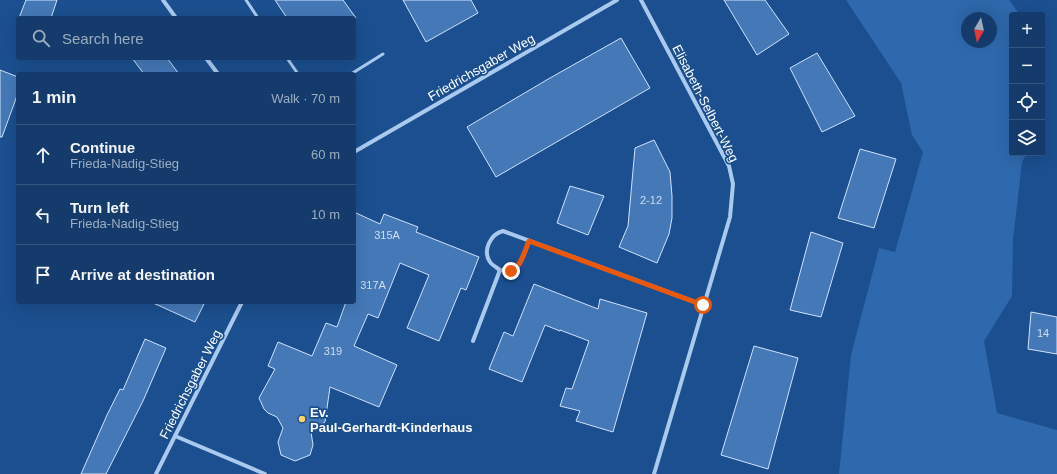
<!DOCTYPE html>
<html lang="en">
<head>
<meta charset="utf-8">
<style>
	:root { --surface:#143b6b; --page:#1d4271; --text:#f1f3f6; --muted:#9dadc1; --line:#33557e }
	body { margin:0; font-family:Arial,sans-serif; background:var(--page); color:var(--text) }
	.controls { position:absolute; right:12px; top:12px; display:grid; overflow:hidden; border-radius:4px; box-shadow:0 4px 16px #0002 }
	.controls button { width:36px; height:36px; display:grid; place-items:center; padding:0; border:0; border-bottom:1px solid var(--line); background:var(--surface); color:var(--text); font:20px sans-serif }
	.compass { position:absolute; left:961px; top:12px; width:36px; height:36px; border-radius:50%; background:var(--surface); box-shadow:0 4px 16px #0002; rotate:189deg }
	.stop { position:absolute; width:12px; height:12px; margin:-9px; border:3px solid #ea580c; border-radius:50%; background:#fff }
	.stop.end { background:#ea580c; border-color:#fff; box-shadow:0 1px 4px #0008 }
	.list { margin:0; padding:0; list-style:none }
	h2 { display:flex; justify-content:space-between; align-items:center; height:52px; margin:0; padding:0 16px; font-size:17px }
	h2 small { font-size:13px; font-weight:400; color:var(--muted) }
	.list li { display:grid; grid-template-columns:26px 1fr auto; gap:12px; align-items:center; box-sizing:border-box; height:60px; padding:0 16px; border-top:1px solid var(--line) }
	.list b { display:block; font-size:15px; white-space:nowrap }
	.list p { margin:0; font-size:13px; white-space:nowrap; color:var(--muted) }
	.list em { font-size:13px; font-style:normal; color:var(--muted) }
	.icon { flex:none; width:22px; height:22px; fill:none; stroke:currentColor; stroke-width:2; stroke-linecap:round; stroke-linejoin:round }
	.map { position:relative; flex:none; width:1057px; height:474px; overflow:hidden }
	.search { position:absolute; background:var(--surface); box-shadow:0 4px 16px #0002; left:16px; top:16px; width:340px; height:44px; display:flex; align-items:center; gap:10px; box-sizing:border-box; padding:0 14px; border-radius:4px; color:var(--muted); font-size:15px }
	.panel { position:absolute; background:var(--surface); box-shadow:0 4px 16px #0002; left:16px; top:72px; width:340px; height:232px; border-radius:4px }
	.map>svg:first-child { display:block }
</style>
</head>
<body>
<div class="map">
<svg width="1057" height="474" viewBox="0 0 1057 474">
	<rect width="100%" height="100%" fill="#1b4f8f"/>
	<!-- green -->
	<path fill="#2e69ad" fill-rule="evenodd" d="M846 0H1009L1020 15H1012V153H1027L1022 162 1013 240 1012 296 984 341 997 413 1057 430V474H839L851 355 879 248 895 252 923 152 912 135 901 83ZM967 18H991V42H967Z"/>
	<!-- building -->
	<path fill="#4478b7" stroke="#cfe3fa" d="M26 0H57L51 18H19Z
		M275 0H343L356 18H287Z
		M403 0H471L478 13 426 42Z
		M724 0H765L789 34 757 55Z
		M621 38 650 88 496 177 467 127 550 78Z
		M817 53 855 116 822 132 790 68Z
		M132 58H167L179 74H144Z
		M0 70 18 77V93L2 137H0Z
		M654 140 670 172 672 196V218L669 234 657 263 619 247 628 226 635 148Z
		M860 149 896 159 874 228 838 218Z
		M570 186 604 196 588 235 557 223Z
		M354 212 380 224 384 214 418 227 416 232 479 257 466 290 461 288 439 341 407 328 429 275 400 263 378 318 368 314 354 346 397 365 379 407 330 387 325 422 311 432 313 445 310 455 295 461 281 455 278 442 283 428 277 417 268 413 264 409 259 398 275 369 268 366 278 342 312 356 326 323 337 327 346 302H354Z
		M811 232 843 243 821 317 790 310Z
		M534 284 598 309 600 299 647 313 613 432 576 421 580 411 560 406 566 388 572 389 589 341 560 330V331L545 325 522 382 489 369 504 332 513 336Z
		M151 302H205L195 322Z
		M1031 312 1057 317V354L1028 349Z
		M145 339 166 348 143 401 106 474H81L107 415 120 389 123 390Z
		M754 346 798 358 768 469 721 455Z"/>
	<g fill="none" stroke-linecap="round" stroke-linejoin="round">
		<!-- lane -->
		<path stroke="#a9c9ee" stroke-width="3" d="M246 0 258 18
			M287 58 298 74
			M351 74 383 54"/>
		<!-- street -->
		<path stroke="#a9c9ee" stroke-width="4" d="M163 0 176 18
			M641 0 729 166 733 184 730 217 654 474
			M206 58 218 74
			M354 152 617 0
			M500 270C496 267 492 265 490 262 482 250 491 234 503 231L703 305
			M473 341 500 270C503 270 507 271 510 271 521 270 525 250 529 241
			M175 436 265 474
			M156 474 242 302"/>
	</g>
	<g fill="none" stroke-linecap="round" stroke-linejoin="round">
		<!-- route -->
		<path stroke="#ea580c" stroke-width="5" d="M511 271C522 265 524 252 529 241L703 305"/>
	</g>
	<!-- markers -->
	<circle fill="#ffd166" stroke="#1b4f8f" stroke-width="1.5" cx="302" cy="419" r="4"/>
	<g text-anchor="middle" stroke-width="3.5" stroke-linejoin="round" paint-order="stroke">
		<!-- number labels -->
		<g font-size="11" fill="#d0dded">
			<text x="651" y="204">2-12</text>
			<text x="387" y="239">315A</text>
			<text x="373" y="289">317A</text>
			<text x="1043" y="337">14</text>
			<text x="333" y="355">319</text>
		</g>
		<!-- street labels -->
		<g font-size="13" fill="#fff" stroke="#1b4f8f">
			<text transform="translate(481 67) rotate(-30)" y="5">Friedrichsgaber Weg</text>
			<text transform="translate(706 103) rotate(63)" y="5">Elisabeth-Selbert-Weg</text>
			<text transform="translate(190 384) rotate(-63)" y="5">Friedrichsgaber Weg</text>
		</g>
		<!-- poi labels -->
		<g font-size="13" font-weight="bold" fill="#fff" stroke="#1b4f8f" text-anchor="start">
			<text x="310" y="417">Ev.<tspan x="310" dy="15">Paul-Gerhardt-Kinderhaus</tspan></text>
		</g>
	</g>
</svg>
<div class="controls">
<button>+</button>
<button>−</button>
<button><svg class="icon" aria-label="locate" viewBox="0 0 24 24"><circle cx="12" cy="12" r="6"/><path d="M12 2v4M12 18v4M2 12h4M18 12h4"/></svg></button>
<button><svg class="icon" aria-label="layers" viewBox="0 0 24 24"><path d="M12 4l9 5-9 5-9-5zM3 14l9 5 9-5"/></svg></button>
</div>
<svg class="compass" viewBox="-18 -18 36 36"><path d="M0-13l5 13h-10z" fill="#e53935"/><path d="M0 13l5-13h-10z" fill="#9dadc1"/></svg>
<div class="stop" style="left:703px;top:305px"></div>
<div class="stop end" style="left:511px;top:271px"></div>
<div class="search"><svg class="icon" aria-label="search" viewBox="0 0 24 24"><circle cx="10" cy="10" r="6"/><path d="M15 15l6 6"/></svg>Search here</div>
<section class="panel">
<h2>1 min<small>Walk · 70 m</small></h2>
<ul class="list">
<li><svg class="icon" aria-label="ahead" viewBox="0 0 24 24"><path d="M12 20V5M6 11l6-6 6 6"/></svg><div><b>Continue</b><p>Frieda-Nadig-Stieg</p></div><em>60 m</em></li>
<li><svg class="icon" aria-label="left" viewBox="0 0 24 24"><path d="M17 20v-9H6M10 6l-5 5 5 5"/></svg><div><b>Turn left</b><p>Frieda-Nadig-Stieg</p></div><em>10 m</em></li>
<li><svg class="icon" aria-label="arrive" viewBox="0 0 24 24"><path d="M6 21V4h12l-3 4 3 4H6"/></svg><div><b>Arrive at destination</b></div></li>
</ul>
</section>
</div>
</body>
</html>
